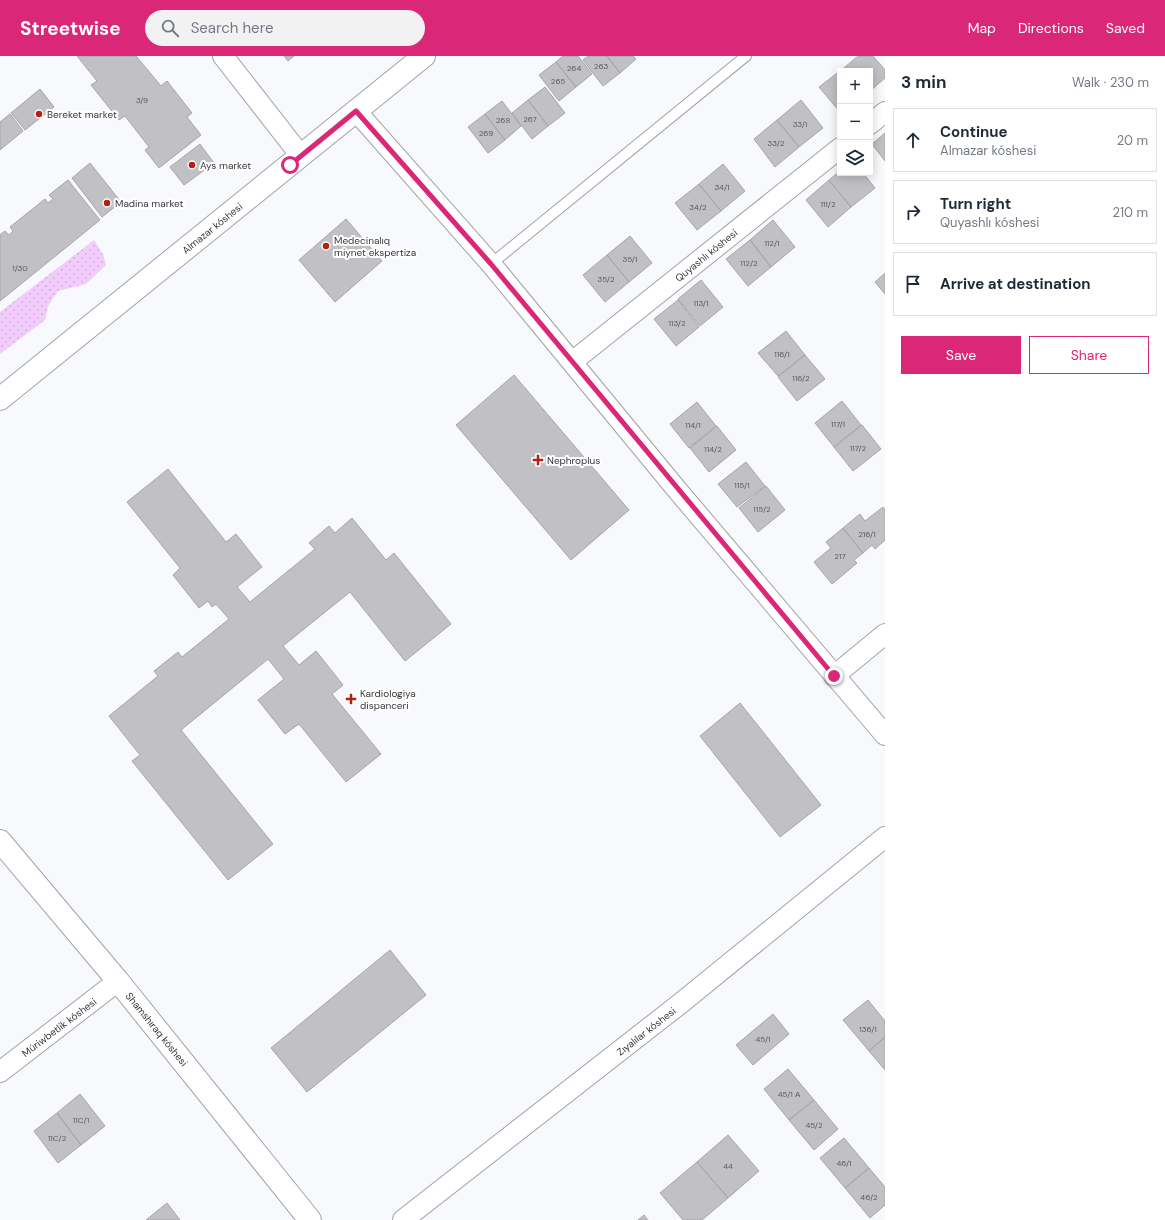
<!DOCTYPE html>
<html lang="en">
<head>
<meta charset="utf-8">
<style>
	:root { --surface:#fff; --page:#f2f2f3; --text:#1f2937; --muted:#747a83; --line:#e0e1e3; --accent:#db2777 }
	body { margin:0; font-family:"DM Sans",sans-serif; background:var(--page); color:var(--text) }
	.controls { position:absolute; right:12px; top:12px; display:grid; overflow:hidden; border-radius:0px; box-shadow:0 2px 10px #0003 }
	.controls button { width:36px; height:36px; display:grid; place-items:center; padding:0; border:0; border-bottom:1px solid var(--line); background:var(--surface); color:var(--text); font:20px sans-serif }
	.stop { position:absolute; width:12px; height:12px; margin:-9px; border:3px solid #db2777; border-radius:50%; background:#fff }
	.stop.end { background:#db2777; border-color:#fff; box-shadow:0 1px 4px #0008 }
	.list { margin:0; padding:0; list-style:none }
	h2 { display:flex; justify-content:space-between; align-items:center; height:52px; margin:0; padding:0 16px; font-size:17px }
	h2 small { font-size:13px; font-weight:400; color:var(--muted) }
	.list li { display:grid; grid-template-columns:26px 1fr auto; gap:12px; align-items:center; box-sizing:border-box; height:64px; margin:0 8px 8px; padding:0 8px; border:1px solid var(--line); border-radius:0px }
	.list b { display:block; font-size:15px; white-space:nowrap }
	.list p { margin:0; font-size:13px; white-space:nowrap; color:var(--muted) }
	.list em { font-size:13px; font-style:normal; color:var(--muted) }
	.actions { display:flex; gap:8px; padding:12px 16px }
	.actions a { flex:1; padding:9px 0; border:1px solid var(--accent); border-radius:0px; text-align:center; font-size:14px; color:var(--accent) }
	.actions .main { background:var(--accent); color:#fff }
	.icon { flex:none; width:22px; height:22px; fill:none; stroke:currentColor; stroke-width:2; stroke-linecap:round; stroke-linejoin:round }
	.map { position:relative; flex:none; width:885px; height:1164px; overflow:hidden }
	header { display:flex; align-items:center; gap:24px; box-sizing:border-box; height:56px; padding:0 20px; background:var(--accent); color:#fff }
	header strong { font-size:19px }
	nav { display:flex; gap:22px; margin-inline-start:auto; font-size:14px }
	.search { width:280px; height:36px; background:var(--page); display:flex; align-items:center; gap:10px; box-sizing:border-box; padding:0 14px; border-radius:22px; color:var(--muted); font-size:15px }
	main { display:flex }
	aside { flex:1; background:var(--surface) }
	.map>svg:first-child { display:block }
</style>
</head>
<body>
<header>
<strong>Streetwise</strong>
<div class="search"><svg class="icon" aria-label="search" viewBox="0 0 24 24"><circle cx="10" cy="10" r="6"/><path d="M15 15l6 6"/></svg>Search here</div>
<nav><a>Map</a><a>Directions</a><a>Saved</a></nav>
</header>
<main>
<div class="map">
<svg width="885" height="1164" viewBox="0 0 885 1164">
	<defs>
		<pattern id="grass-dots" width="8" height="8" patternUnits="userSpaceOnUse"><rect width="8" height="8" fill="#f1ccfc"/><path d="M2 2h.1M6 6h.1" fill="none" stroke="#cfb0d9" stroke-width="1.8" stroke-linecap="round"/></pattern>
	</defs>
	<rect width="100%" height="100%" fill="#f7f9fd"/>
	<!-- grass -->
	<path fill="url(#grass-dots)" d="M94 184 103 198 106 209 86 228 58 235 48 250 45 264 0 298V256Z"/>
	<!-- building -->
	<path fill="#c1c0c4" stroke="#a6a5a9" d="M77 0H136L161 30 167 25 192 57 187 61 201 79 159 112 145 94 149 91 125 60 119 64 91 29 97 25Z
		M284 0H294L288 5Z
		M563 0H578L592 18 576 31 556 6Z
		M588 0H607L620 17 603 30 583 4Z
		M607 0H633L636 3 620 17Z
		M858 0H873L885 14V22L870 35V15H846L844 12Z
		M556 6 576 31 559 45 539 19Z
		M844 12 846 15H840V56L819 31Z
		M545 31 565 57 548 70 528 44Z
		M40 33 54 51 25 74 11 57Z
		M528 44 548 70 532 83 512 57Z
		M801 44 823 72 799 91 777 64Z
		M502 45 521 70 505 84 485 58Z
		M10 58 23 75 0 94V66Z
		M485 58 505 84 488 97 468 71Z
		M777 64 799 91 775 111 754 83Z
		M885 77V105L872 88Z
		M200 88 214 107 184 129 170 111Z
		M90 107 121 146 102 161 72 122Z
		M723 108 745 135 721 155 699 128Z
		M840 115V117H863L875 132 851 151 829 124Z
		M68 124 100 164 0 245V179L5 175 9 179 13 175 10 171 45 143 48 147 53 143 49 139Z
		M829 124 851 151 828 171 806 144Z
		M699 128 721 155 697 174 675 147Z
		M346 163 382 205 335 246 299 204Z
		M773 164 795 191 771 211 750 184Z
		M630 180 652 207 629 226 607 199Z
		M750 184 771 211 748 230 726 203Z
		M607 199 629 226 605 246 583 219Z
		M885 217V238L875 226Z
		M701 224 723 251 700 270 678 243Z
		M678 244 699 271 676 290 654 263Z
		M786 275 805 299 778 320 758 297Z
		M805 299 825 323 797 345 778 321Z
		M514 319 629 454 571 504 456 369Z
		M842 345 861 369 834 391 815 367Z
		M697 346 716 370 689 392 670 368Z
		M862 369 881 393 853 415 834 391Z
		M717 370 736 394 709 416 690 392Z
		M746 406 765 430 737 451 718 428Z
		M168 413 226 486 236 478 262 511 237 531 250 546 315 493 309 487 329 470 335 477 352 462 386 504 394 497 451 568 405 605 350 536 283 590 299 609 316 595 343 629 332 638 381 698 346 726 299 668 285 678 258 644 284 623 268 603 181 674 273 788 228 824 132 705 140 699 109 660 158 620 154 615 178 596 182 601 229 563 216 548 212 551 208 545 199 552 173 519 180 512 127 446Z
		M766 430 785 454 758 476 739 452Z
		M883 451 885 454V484L875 493 872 489 863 497 843 472 860 458 865 465Z
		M843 472 863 497 854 504 857 507 832 528 814 506 831 492 826 486Z
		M740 647 821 749 780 781 700 680Z
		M390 894 426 939 307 1036 271 992Z
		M868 944 885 965V981L869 995 843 964Z
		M773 958 789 978 753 1009 736 989Z
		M885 981V1014L869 995Z
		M788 1013 814 1044 789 1064 764 1033Z
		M80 1038 105 1070 81 1089 57 1057Z
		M814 1044 838 1073 814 1094 789 1064Z
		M57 1057 81 1089 58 1107 34 1075Z
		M728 1079 759 1115 728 1142 697 1106Z
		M844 1082 869 1112 845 1132 820 1102Z
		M697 1106 728 1142 702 1164H683L660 1137Z
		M869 1112 885 1131V1149L870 1162 845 1132Z
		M167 1147 180 1164H146Z
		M644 1159 648 1164H638Z"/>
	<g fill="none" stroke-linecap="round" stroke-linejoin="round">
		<defs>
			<path id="lane" d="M491 208 746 0"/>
			<path id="street" d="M223 0 301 100
				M356 55 491 208 678 435 885 679
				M870 68 885 56
				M572 306 840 92
				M834 620 885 578
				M0 1016 118 925
				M403 1164 681 947 885 781"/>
			<path id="secondary" d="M0 343 424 0
				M0 785 118 925 310 1164"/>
		</defs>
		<!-- lane casing -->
		<use href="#lane" stroke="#a2a3a7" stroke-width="12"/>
		<!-- street casing -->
		<use href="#street" stroke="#a2a3a7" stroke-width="22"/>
		<!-- secondary casing -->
		<use href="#secondary" stroke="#a2a3a7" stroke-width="24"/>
		<!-- lane -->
		<use href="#lane" stroke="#fff" stroke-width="10"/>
		<!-- street -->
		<use href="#street" stroke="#fff" stroke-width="20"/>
		<!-- secondary -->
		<use href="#secondary" stroke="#fff" stroke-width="22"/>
	</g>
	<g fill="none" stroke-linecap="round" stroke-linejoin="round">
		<!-- route -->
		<path stroke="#db2777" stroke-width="5" d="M290 109 356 55 491 208 834 620"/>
	</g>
	<!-- markers -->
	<g fill="#b12213" stroke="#fff" stroke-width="1.5">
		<circle cx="39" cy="58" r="4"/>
		<circle cx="192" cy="109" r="4"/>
		<circle cx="107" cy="147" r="4"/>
		<circle cx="326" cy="190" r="4"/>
		<path d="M536 398h4v4h4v4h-4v4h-4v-4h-4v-4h4z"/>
		<path d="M349 637h4v4h4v4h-4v4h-4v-4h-4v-4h4z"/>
	</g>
	<g text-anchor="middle" stroke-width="4" stroke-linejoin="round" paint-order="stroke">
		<!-- number labels -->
		<g font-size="8" fill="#5a5a5c">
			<text x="601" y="13">263</text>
			<text x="574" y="15">264</text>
			<text x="558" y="28">265</text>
			<text x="142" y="47">3/9</text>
			<text x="530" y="66">267</text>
			<text x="503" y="67">268</text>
			<text x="800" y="71">33/1</text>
			<text x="486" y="80">269</text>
			<text x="776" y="90">33/2</text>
			<text x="722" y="134">34/1</text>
			<text x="828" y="151">111/2</text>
			<text x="698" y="154">34/2</text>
			<text x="772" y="190">112/1</text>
			<text x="630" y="206">35/1</text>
			<text x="749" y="210">112/2</text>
			<text x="20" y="215">1/30</text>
			<text x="606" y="226">35/2</text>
			<text x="701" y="250">113/1</text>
			<text x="677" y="270">113/2</text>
			<text x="782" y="301">116/1</text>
			<text x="801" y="325">116/2</text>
			<text x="838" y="371">117/1</text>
			<text x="693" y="372">114/1</text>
			<text x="858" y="395">117/2</text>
			<text x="713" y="396">114/2</text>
			<text x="742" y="432">115/1</text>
			<text x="762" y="456">115/2</text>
			<text x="867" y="481">216/1</text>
			<text x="840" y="503">217</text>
			<text x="868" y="976">136/1</text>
			<text x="763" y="986">45/1</text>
			<text x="789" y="1041">45/1 А</text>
			<text x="81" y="1067">11С/1</text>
			<text x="814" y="1072">45/2</text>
			<text x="57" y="1085">11С/2</text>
			<text x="844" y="1110">46/1</text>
			<text x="728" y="1113">44</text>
			<text x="869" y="1144">46/2</text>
		</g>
		<!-- poi labels -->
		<g font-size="10" fill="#38383a" stroke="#fff" text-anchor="start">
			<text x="47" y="62">Bereket market</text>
			<text x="200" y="113">Ays market</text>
			<text x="115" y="151">Madina market</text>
			<text x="334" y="188">Medecinalıq<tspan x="334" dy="12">miynet ekspertiza</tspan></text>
			<text x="547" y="408">Nephroplus</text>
			<text x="360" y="641">Kardiologiya<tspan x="360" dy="12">dispanceri</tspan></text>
		</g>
		<!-- street labels -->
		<g font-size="10" fill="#38383a" stroke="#fff">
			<text transform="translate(212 172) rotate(-39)" y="4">Almazar kóshesi</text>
			<text transform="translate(706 199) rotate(-39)" y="4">Quyashlı kóshesi</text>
			<text transform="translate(59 971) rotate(-37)" y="4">Múriwbetlik kóshesi</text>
			<text transform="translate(157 973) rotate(51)" y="4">Shamshıraq kóshesi</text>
			<text transform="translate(646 975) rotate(-38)" y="4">Zıyalılar kóshesi</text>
		</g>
	</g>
</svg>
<div class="controls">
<button>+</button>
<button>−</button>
<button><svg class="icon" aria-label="layers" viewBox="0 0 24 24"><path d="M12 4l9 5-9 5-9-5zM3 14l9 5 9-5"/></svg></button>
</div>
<div class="stop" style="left:290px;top:109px"></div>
<div class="stop end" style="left:834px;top:620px"></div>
</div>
<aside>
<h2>3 min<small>Walk · 230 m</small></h2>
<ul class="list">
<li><svg class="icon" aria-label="ahead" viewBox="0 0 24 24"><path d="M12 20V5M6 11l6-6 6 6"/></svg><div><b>Continue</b><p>Almazar kóshesi</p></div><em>20 m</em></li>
<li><svg class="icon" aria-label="right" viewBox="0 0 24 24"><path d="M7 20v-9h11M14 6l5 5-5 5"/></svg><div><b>Turn right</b><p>Quyashlı kóshesi</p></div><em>210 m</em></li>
<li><svg class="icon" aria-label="arrive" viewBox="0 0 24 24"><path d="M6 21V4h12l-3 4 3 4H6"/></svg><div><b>Arrive at destination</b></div></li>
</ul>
<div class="actions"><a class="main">Save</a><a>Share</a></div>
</aside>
</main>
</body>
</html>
